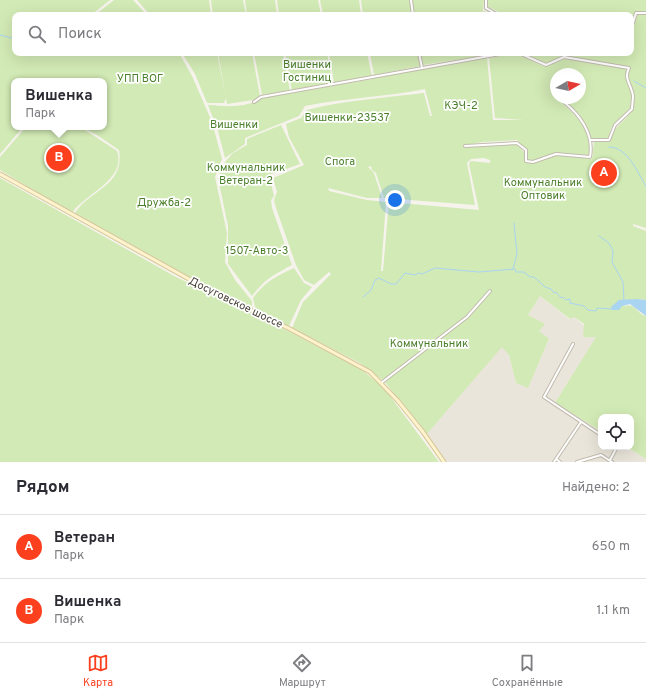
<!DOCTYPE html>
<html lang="ru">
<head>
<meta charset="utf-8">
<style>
	:root { --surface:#fff; --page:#f7f7f7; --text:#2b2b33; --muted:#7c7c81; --line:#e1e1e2; --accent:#fc3f1d }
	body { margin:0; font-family:Overpass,sans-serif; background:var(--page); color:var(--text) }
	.controls { position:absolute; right:12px; bottom:12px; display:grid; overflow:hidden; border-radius:8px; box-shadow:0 4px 16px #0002 }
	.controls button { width:36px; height:36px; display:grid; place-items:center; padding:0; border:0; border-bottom:1px solid var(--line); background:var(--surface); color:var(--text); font:20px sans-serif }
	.compass { position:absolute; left:550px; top:68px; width:36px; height:36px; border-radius:50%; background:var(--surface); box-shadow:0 4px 16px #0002; rotate:81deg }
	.you { position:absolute; left:395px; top:200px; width:14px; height:14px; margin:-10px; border:3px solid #fff; border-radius:50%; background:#1a73e8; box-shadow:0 0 0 6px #1a73e833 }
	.badge { display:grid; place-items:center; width:26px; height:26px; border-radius:50%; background:var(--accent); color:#fff; font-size:13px; font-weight:700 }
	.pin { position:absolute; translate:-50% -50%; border:2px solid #fff; box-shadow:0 1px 4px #0006 }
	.popup { position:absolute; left:11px; top:78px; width:96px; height:52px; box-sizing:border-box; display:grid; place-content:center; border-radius:8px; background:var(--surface); filter:drop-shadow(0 1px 3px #0005); font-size:13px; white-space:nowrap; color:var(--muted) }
	.popup b { font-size:15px; color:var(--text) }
	.popup::after { content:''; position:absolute; left:50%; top:100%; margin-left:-8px; border:8px solid transparent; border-top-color:var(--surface) }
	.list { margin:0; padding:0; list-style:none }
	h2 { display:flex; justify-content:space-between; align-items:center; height:52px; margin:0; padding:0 16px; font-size:17px }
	h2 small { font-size:13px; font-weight:400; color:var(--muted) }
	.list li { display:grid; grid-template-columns:26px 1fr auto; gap:12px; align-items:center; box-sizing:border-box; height:64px; padding:0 16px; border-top:1px solid var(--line) }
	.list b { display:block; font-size:15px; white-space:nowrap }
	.list p { margin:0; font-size:13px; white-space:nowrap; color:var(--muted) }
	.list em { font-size:13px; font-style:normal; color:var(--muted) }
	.icon { flex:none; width:22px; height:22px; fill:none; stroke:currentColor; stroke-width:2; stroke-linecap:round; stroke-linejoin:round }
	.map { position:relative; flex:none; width:646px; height:462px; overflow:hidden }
	.search { position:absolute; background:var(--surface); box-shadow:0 4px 16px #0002; left:12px; right:12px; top:12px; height:44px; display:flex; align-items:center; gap:10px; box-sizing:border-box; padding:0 14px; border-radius:8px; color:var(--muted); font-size:15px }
	.sheet { height:180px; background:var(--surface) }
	nav { display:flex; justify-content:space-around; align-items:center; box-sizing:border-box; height:56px; border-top:1px solid var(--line); background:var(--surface); font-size:11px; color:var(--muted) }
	nav a { display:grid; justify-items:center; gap:2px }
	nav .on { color:var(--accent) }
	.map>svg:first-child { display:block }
</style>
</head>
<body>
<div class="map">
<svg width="646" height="462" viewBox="0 0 646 462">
	<rect width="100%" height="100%" fill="#f6f3ec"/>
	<!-- residential -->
	<path fill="#eae5da" d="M540 296 569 319 574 317 597 337 555 403 601 431V447H627L646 459V462H446L426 435 502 346 509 355 516 383 528 387 549 340 539 331 544 324 528 315Z"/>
	<!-- green -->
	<path fill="#d2eab5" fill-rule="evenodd" d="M0 0H110L91 15H15V53H179L192 76 212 122 222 159 215 177 227 233 225 262 235 280 252 301V308L183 276 75 213C89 190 125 186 119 150L97 135 81 127H104V81H14V127H23L0 154Z
		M114 0H133L147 15H95Z
		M137 0H209L211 15H150Z
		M211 0H243L246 15H213Z
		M245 0H275L277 15H247Z
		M277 0H318L321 15H279Z
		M320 0H359L361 15H323Z
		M361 0H411L413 15H363Z
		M412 0H484L483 11 494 13 496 15H415Z
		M487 0H646V11L634 13 633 21 631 23V15H499L497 11 488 7Z
		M640 13H646V228L633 224V226L646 231V300L637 299 622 306C638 303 634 312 646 316V459L627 447H631V417H601V431L555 403 596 337H583L584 324 574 317 570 319 540 296 528 315 545 324 539 331 549 339 528 388 516 383 509 355 502 347 426 435 385 382 360 363 292 328 303 302 331 274 329 272 314 285 304 280 296 265 276 208 274 200 277 192 273 178 304 165 289 137 286 124 301 118 307 110C345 100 385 98 424 93L430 116H432L425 89C385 97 345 98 305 106L299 116 245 138V144L225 158 218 131 208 105C227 106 245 109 262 98L372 79 379 76 487 58 493 120H524L495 118 489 58 516 53 545 67 564 59 627 68 626 81 632 94 630 108 611 128 608 139H592L579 114 563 101 561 102C579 118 591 131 589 155L556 153 533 161 528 160 526 157 527 151 517 140 482 142 463 146 464 148 485 144 516 143 524 152 525 161 533 163 557 155 592 159 594 142H610C614 123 627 122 633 108 638 93 625 81 629 67L564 56 546 64 522 53H631V25L634 24 637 14ZM556 74H580V98H556ZM484 158 490 160V163L471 161 469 164 479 210 389 202 383 271H381L386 202 367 200 329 191 328 188 367 198H382L374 173 368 167 371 166 372 170 376 173 384 198 475 205 467 163 471 159Z
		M182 53H217L226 98 224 103H207L195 74Z
		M218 53H252L260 96 253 100 227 104Z
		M254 53H283L290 91 262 95Z
		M285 53H327L333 84 292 91Z
		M329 53H367L372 76 334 83Z
		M370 53H419L421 66 374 75Z
		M421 53H501L423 65Z
		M281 125 300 164 269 175 274 196 271 200 272 208 292 265C272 276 266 278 252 296L228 264V226L218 178 225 162 233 153 247 145V139Z
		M26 127H80L85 130 117 151C127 180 84 194 72 213L0 170V157Z
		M0 178 176 277 288 331 362 370 384 388 439 462H0Z
		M294 268 304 283 312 287 301 300 289 326 256 311 253 298C266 281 275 277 294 268Z"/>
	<!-- water -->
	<path fill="#a9d4f2" d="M637 299 646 300V316L630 304 622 306 619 310H612L611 307 619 300Z"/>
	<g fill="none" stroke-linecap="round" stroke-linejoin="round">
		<!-- stream -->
		<path stroke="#a9d4f2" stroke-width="1" d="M0 35 15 39
			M634 81 646 88
			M609 147C628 147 637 172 646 186
			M599 236 609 243 613 251 612 262 623 282 624 301
			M513 269 517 254 514 223
			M363 297 371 290 375 280 379 278 391 284H396L405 273 415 275 419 273 422 274 435 268 479 272 515 269 516 272H524L530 277H534L545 287 551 289 554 293 556 292 561 298 563 297 566 300 570 299V303L584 306 588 310 596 311 597 308 612 309"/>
		<defs>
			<path id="minor" d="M411 0 413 15
				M486 0V8L498 15
				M631 24 633 23 636 13H646
				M419 53 422 68
				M519 53 546 65 564 57 629 68C623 79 632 85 633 96 633 100 632 105 632 109L615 125 609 140H591
				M254 102 261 97 506 53
				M465 146 517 143 526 150V161L533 162 556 154 590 157C594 135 581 116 564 102
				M573 344 544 397 601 435
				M381 383 467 317 490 291
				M556 459 560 462
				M610 460 617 447
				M554 462 581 422
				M577 462 601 455 612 462"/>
			<path id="secondary" d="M0 174 196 283 290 329 370 372 398 401 423 432 444 462"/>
		</defs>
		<!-- minor casing -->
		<use href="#minor" stroke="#c2bbae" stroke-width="4"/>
		<!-- secondary casing -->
		<use href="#secondary" stroke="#d6c79b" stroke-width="5"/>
		<!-- minor -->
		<use href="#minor" stroke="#fff" stroke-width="2"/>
		<!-- secondary -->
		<use href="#secondary" stroke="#fff3cd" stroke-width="3"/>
	</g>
	<g text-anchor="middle" stroke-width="3.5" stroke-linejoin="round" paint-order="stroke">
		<!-- park labels -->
		<g font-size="11" fill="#4a7f2a" stroke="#fff">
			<text x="307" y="68">Вишенки<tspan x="307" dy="13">Гостиниц</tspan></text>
			<text x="140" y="82">УПП ВОГ</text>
			<text x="461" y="109">КЭЧ-2</text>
			<text x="347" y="121">Вишенки-23537</text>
			<text x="234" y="128">Вишенки</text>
			<text x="340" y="165">Спога</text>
			<text x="246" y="171">Коммунальник<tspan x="246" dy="13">Ветеран-2</tspan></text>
			<text x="543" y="186">Коммунальник<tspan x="543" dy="13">Оптовик</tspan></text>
			<text x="164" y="206">Дружба-2</text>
			<text x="257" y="254">1507-Авто-3</text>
			<text x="429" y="347">Коммунальник</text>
		</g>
		<!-- street labels -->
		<g font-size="11" fill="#4b4439" stroke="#fff">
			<text transform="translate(236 302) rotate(26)" y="4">Досуговское шоссе</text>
		</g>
	</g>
</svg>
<div class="controls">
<button><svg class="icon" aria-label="locate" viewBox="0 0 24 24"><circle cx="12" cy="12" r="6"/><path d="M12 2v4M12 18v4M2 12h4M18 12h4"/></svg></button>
</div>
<svg class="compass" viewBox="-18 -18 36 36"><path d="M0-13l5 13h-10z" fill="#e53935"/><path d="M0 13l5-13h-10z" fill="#7c7c81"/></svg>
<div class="you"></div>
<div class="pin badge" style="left:604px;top:173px">A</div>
<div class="pin badge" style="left:59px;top:158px">B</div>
<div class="popup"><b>Вишенка</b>Парк</div>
<div class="search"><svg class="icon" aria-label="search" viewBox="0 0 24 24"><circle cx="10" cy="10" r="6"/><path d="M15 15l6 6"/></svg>Поиск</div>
</div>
<section class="sheet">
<h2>Рядом<small>Найдено: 2</small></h2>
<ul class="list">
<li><span class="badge">A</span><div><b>Ветеран</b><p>Парк</p></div><em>650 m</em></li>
<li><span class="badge">B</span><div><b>Вишенка</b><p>Парк</p></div><em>1.1 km</em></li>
</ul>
</section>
<nav>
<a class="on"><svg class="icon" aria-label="map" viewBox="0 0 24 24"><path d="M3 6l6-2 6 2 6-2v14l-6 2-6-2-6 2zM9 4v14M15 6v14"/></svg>Карта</a>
<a><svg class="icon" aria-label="directions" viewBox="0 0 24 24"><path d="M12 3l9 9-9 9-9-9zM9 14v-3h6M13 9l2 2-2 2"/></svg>Маршрут</a>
<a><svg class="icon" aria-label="saved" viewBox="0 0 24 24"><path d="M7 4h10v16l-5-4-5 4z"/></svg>Сохранённые</a>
</nav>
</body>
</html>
